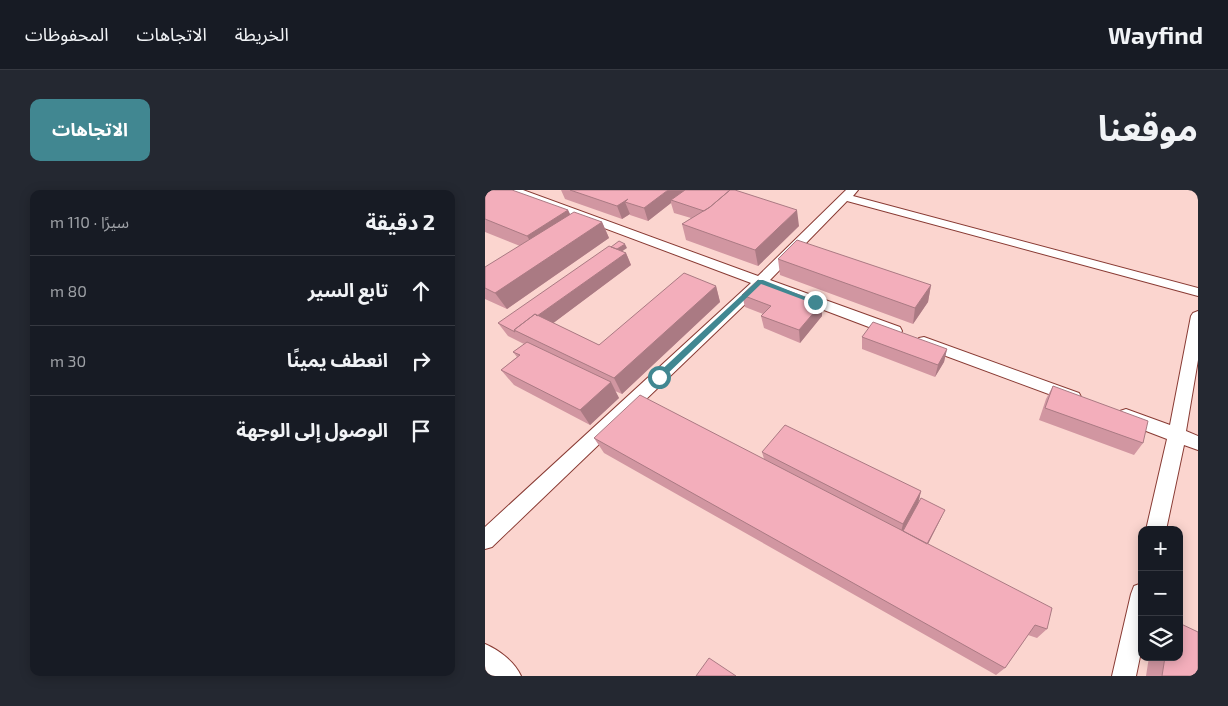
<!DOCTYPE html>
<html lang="ar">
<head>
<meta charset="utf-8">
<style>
	:root { --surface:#171b24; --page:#242831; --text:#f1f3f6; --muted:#9ea1a6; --line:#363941; --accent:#418791 }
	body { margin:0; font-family:"Exo 2","Noto Sans Arabic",sans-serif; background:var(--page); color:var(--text); direction:rtl }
	.controls { position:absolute; right:15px; bottom:15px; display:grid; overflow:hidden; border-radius:10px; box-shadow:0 2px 12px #0003 }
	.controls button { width:45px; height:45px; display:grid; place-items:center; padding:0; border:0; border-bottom:1px solid var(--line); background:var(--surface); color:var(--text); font:25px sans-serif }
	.stop { position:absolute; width:15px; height:15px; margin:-11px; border:4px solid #418791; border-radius:50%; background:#fff }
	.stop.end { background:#418791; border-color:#fff; box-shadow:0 1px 5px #0008 }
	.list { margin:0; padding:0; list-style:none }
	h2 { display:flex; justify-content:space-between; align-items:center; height:65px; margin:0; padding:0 20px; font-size:21px }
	h2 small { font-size:16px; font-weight:400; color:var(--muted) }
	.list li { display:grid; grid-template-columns:32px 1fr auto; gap:15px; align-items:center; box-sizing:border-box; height:70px; padding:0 20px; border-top:1px solid var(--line) }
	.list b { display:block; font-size:19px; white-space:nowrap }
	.list em { font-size:16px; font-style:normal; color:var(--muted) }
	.icon { flex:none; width:28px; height:28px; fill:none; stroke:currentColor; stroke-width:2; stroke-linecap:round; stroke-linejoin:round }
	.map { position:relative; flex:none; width:713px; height:486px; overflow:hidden; direction:ltr; border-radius:10px }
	header { display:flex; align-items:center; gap:30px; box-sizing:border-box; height:70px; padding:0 25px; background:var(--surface); border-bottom:1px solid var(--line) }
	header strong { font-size:24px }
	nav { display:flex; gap:28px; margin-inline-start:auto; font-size:18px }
	.intro { display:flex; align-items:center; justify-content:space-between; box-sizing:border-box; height:120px; padding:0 30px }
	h1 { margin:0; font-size:35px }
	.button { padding:12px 22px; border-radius:10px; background:var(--accent); color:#fff; font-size:18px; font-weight:700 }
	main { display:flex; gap:30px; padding:0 30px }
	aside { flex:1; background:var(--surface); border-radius:10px; box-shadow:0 2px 12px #0003 }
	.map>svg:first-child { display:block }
</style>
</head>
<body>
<header>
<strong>Wayfind</strong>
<nav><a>الخريطة</a><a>الاتجاهات</a><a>المحفوظات</a></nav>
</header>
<div class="intro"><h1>موقعنا</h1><a class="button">الاتجاهات</a></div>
<main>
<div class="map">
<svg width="713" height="486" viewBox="0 0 713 486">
	<rect width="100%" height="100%" fill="#fbd5cf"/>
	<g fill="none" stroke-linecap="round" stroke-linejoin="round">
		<defs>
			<path id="minor" d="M21 0H38L273 86 361 0H373L368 6 713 98V106L362 11 285 90 415 137 417 141 415 145 410 146 405 145 278 97 7 357 0 359V337L266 93 23 2Z
				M713 121V170L701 241 713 246V260L699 255 681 340H661L682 249 635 231 632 226 635 221 641 219 685 235 706 126 708 123Z
				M439 147 594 203 596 207 594 211 588 213 434 156 431 152 434 148Z
				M657 393V457L651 486H627L646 404 649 396Z
				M0 454C14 460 30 472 36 486H6L0 481Z"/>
		</defs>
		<!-- minor casing -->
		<use href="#minor" stroke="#893b34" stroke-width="2"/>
		<!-- minor -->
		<use href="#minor" fill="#fff" fill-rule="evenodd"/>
	</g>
	<!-- wall -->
	<path fill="#d196a1" d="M0 0 83 20 85 24 117 32 124 48 22 119 0 109V77L35 56 0 42Z
		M76 0H155L314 36 273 76 201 50 197 34 206 28 189 23 186 13 163 31 145 25V24L137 29 80 9Z
		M142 58 137 61 141 63 146 75 68 133 114 155 231 96 235 112 137 204 130 201 134 208 105 235 29 195 16 180 32 167 28 162 39 154 23 146 13 133Z
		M293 69 446 95 443 112 428 134 295 85Z
		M257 105 337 126 315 153 279 138 276 126 278 124 260 117Z
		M377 147 462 159 459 172 450 187 377 159Z
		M568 196 658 253 649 265 554 230 561 209Z
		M109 248 279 269 277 262 436 301 433 314 457 326 443 354 562 439 552 448 543 445 520 478 511 485 119 263Z
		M664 467H694L713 486H661Z"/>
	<!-- shaded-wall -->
	<path fill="#aa7a83" d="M183 0H203L186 10V13L163 31 159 18Z
		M143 9 140 12 145 24 137 29 132 16Z
		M83 20 91 37 52 62 42 46Z
		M312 20 314 36 273 76 270 60Z
		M117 32 124 48 22 119 10 103Z
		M140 54 142 58 130 66 128 61Z
		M141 63 146 75 47 149 31 141Z
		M446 95 443 112 428 134 430 118Z
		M231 96 235 112 137 204 129 188Z
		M337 113V126L315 153 314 140Z
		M462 159 459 172 450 187 453 175Z
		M126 192 134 208 105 235 95 220Z
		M436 301 433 314 415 346 418 334Z
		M460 320 440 360 442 354Z"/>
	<!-- building -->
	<path fill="#f3aebb" stroke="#aa7a83" d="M0 0H27L83 20 42 46 0 29Z
		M85 0H183L159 18 140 12 143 9 132 16Z
		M200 0H245L225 17 219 21 186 10Z
		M245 0H250L312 20 270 60 197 34 225 17Z
		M89 22 117 32 10 103 0 98V77Z
		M312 50 446 95 430 118 293 69Z
		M134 51 140 54 132 59 126 57Z
		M124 56 141 63 52 126 50 124 29 140 30 142 13 133Z
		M199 83 231 96 129 188 29 140 50 124 114 155Z
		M273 90 337 113 314 140 276 126 286 116 257 105Z
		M388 132 462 159 453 175 377 147Z
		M42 152 126 192 95 220 16 180 35 165 28 162Z
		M568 196 663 231 658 253 560 218Z
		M155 205 567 418 562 439 550 435 520 478 109 248Z
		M300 235 436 301 418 334 277 262Z
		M436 308 460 320 442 354 418 341Z
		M694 433 713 442V486H677L680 467H694Z
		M224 468 251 486H211Z"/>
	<!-- route -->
	<path fill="#418791" d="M273 90H278L333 112 327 113 276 94 177 189H171V185Z"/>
</svg>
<div class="controls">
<button>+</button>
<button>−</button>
<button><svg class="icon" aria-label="layers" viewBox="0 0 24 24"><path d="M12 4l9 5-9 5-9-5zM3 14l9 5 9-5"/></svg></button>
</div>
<div class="stop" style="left:174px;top:187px"></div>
<div class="stop end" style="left:330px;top:112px"></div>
</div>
<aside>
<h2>2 دقيقة<small>سيرًا · 110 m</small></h2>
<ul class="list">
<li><svg class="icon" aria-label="ahead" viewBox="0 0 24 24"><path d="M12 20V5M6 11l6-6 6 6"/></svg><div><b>تابع السير</b></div><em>80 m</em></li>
<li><svg class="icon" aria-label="right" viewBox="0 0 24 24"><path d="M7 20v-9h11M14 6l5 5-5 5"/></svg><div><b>انعطف يمينًا</b></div><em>30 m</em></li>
<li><svg class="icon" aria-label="arrive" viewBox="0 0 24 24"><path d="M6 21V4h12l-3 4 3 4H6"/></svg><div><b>الوصول إلى الوجهة</b></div></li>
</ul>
</aside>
</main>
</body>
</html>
